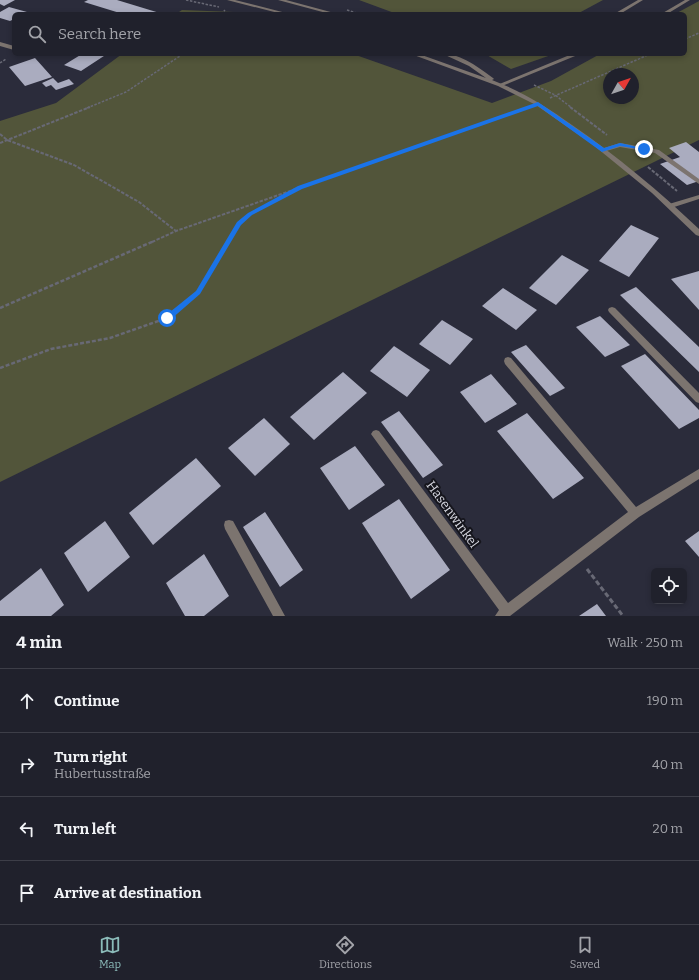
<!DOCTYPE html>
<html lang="en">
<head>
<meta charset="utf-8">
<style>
	:root { --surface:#20212c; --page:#282934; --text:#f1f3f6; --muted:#a2a3a9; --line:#3d3e48; --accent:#8bbbb9 }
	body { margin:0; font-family:Bitter,serif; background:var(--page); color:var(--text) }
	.controls { position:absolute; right:12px; bottom:12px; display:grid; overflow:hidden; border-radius:6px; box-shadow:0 2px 6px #0003 }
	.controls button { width:36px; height:36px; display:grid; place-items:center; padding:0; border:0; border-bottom:1px solid var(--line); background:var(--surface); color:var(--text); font:20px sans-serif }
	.compass { position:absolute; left:603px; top:68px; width:36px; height:36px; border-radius:50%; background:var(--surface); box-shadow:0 2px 6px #0003; rotate:50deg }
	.stop { position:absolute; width:12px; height:12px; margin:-9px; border:3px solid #1a73e8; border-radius:50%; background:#fff }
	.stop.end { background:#1a73e8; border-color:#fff; box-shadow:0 1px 4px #0008 }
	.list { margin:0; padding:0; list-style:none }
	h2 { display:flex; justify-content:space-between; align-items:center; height:52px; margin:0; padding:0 16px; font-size:17px }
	h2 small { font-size:13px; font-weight:400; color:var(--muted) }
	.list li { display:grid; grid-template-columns:26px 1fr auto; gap:12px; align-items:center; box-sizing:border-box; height:64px; padding:0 16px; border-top:1px solid var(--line) }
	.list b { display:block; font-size:15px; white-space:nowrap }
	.list p { margin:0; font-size:13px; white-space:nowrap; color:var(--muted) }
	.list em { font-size:13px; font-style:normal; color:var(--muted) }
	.icon { flex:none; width:22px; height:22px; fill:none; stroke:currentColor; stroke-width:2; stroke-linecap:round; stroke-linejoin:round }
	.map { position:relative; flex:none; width:699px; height:616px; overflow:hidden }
	.search { position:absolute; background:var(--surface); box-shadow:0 2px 6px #0003; left:12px; right:12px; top:12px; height:44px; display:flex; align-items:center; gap:10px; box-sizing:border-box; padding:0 14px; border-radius:6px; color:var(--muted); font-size:15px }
	.sheet { height:308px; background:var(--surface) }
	nav { display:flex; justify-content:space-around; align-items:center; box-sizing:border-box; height:56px; border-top:1px solid var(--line); background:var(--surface); font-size:11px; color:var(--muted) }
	nav a { display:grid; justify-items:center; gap:2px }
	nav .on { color:var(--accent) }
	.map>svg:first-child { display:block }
</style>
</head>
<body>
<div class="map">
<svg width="699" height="616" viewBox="0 0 699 616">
	<rect width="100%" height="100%" fill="#2b2c3b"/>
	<!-- green -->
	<path fill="#52553a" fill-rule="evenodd" d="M359 0H603L577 14H397Z
		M699 1V140L0 482V121L56 103 122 54H353L492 103 551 81 600 54H685V14H675ZM609 74H633V98H609Z
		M182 10 234 12 240 14H176Z
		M485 54H554L511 69Z"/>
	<!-- building -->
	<path fill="#aaacbf" d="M0 0H15L4 6 0 4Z
		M88 0H117L163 14H123L84 2Z
		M9 7 27 12 23 14H14V19L10 21 0 18V12Z
		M82 54H107L81 71 64 65Z
		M35 58 52 77 25 86 9 67Z
		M53 78 58 83 69 79 74 84 56 90 51 85 46 87 42 83Z
		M686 142 699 152V181L687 185 660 164 680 157 669 148Z
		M631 225 659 238 629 277 599 261Z
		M562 255 589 270 556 305 529 288Z
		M699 271V310L671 279Z
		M636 287 699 347V372L620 295Z
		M503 288 537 310 516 330 482 306Z
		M600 316 630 345 605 357 576 327Z
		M442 320 473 339 450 365 419 344Z
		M526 345 565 388 550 396 511 352Z
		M394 346 430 370 407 397 370 371Z
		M645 354 699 410V418L679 429 621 366Z
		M343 372 367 393 314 440 290 417Z
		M491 374 517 404 485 423 460 392Z
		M399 411 443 465 423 478 381 422Z
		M527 413 584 478 553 499 497 431Z
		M264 418 290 444 255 476 228 448Z
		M355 446 385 485 349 510 320 468Z
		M196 458 221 486 153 545 129 513Z
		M399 499 450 570 411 599 362 523Z
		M265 512 303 570 280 587 243 527Z
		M105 521 130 557 88 592 64 553Z
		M699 531V557L685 541Z
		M204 554 229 596 204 616H185L166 583Z
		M41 568 64 605 51 616H0V601Z
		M597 604 606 616H579Z"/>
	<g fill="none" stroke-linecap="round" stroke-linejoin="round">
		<!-- path-far3 -->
		<path stroke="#686975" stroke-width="1.5" stroke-dasharray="2.5 1.5" stroke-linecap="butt" d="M186 0 219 7
			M347 10 360 14
			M221 14 225 10
			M685 39 699 33
			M0 63 6 59
			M534 85 555 95 572 108
			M550 98 650 54
			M87 108 126 92 183 54"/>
		<!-- path-far2 -->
		<path stroke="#686975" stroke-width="2" stroke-dasharray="3.5 1.5" stroke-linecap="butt" d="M570 107 607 135
			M0 134 7 140 74 165 139 202 176 231
			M0 143 90 107
			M648 167 677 191
			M152 242 176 231 521 110
			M228 242 239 224 250 214 292 191"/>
		<!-- path-far1 -->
		<path stroke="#686975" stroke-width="2.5" stroke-dasharray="4 2" stroke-linecap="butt" d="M0 308 154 241
			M0 368 51 349 110 338 167 318 198 292 229 241"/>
		<!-- path -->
		<path stroke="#686975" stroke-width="3" stroke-dasharray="5 2.5" stroke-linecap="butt" d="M587 569 623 616"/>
		<!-- service -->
		<path fill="#7c746f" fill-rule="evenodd" d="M638 0H643L620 14H614Z
			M685 0H690L667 14H661Z
			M572 54H580L502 86 497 85Z
			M620 143 659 150 699 179V184L655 153 620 147 603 152 600 150 601 149Z
			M699 195V199L671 208 668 206 669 204Z"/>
		<!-- minor -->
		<path fill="#7c746f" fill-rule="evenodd" d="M0 42 14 46V50L0 46Z
			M612 307 615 308 699 393V403L696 402 609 312 608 310 609 308Z
			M508 357 511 358 636 507 699 469V479L639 517 510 616H495L499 610 371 434 373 431 376 430 379 431 508 603 628 512 505 364 504 361 505 358Z
			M229 520 233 521 285 616H273L225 529 224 525 225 521Z"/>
		<!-- tertiary -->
		<path fill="#7c746f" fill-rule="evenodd" d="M227 0H235L290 14H282Z
			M278 0H286L338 14H330Z
			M411 54H419L486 78 469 66 443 54C462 54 479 68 493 78L494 79 492 80C521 91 547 107 572 125 617 156 659 191 699 229V236L696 235 652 193 592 144 536 105 498 86Z"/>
	</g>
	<!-- route -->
	<path fill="#1a73e8" d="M538 102 604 148 620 143 647 149 644 150 620 146 602 152 538 106 302 189 252 215 241 225 200 294 170 320H165V316L196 291 237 222 248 213 298 186Z"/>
	<g text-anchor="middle" stroke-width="4" stroke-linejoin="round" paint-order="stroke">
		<!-- near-street labels -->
		<g font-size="13" fill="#d6d7e0" stroke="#15151c">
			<text transform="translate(453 514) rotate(54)" y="5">Hasenwinkel</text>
		</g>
	</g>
</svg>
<div class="controls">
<button><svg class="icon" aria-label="locate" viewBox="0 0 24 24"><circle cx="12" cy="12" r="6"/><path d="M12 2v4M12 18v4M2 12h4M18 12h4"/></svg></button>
</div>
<svg class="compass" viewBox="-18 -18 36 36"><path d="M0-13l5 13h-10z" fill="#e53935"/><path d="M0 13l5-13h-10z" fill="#a2a3a9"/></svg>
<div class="stop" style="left:167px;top:318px"></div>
<div class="stop end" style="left:644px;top:149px"></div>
<div class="search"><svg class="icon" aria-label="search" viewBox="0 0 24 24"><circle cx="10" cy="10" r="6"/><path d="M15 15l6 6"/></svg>Search here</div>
</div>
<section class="sheet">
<h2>4 min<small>Walk · 250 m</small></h2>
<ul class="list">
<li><svg class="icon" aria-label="ahead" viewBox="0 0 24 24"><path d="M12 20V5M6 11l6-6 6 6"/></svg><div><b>Continue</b></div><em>190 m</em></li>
<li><svg class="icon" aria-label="right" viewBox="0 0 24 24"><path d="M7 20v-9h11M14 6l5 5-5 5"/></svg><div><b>Turn right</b><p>Hubertusstraße</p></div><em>40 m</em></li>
<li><svg class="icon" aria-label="left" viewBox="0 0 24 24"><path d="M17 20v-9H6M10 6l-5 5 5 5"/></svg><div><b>Turn left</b></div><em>20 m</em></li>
<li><svg class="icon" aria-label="arrive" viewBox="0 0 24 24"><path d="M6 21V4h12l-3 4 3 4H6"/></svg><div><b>Arrive at destination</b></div></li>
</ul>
</section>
<nav>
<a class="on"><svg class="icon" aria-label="map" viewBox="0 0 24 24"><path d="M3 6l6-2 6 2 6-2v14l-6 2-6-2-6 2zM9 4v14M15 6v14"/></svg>Map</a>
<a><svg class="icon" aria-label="directions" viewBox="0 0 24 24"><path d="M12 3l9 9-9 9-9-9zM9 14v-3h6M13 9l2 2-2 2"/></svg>Directions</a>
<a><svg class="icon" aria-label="saved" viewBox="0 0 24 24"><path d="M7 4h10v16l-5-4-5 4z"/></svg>Saved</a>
</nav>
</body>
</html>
